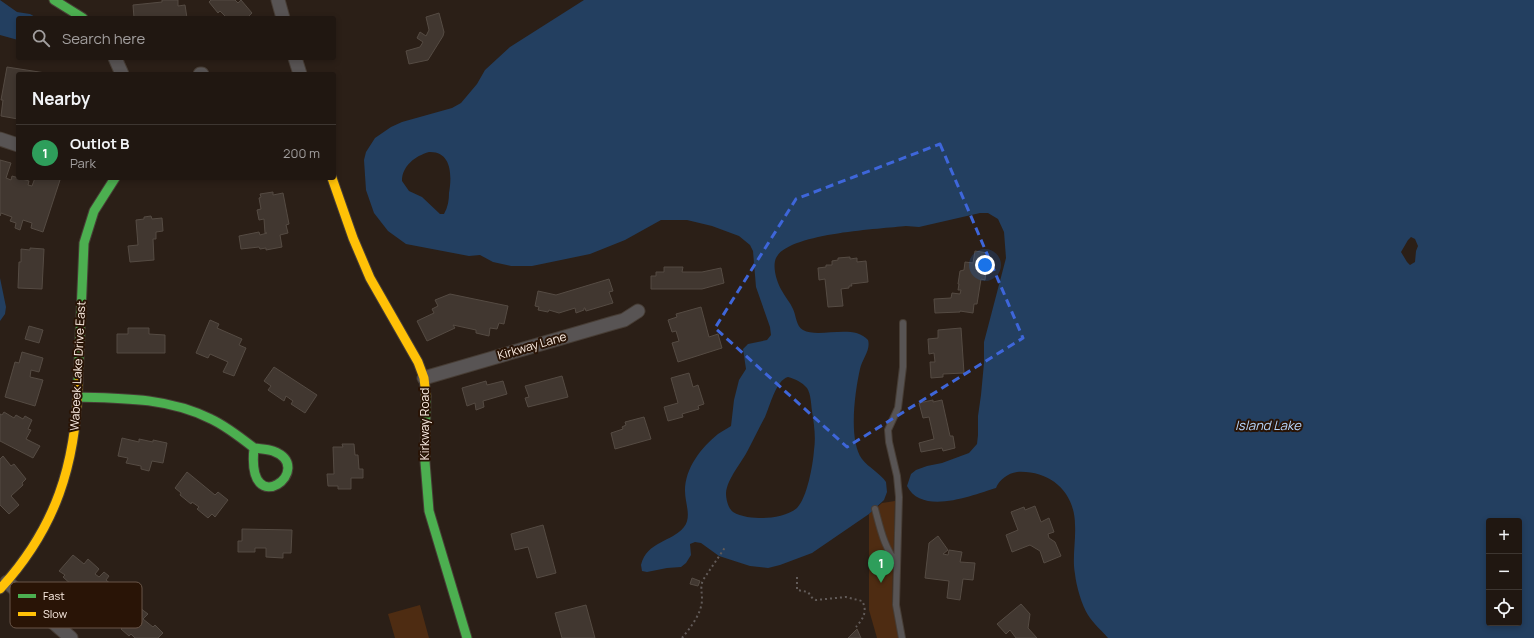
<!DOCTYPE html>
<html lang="en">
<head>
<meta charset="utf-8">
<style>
	:root { --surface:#201711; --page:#28201a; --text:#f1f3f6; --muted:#a29f9f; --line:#3d3631; --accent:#b3a59c }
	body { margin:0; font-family:Manrope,sans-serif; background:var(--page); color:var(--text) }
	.controls { position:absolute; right:12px; bottom:12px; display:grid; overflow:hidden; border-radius:4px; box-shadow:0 2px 6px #0003 }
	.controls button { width:36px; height:36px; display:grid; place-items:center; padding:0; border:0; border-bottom:1px solid var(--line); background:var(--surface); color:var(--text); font:20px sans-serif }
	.you { position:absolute; left:985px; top:265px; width:14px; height:14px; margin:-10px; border:3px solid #fff; border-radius:50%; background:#1a73e8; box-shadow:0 0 0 6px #1a73e833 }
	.badge { display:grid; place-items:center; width:26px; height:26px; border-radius:50%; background:var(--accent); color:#fff; font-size:13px; font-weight:700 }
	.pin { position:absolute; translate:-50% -33px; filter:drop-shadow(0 1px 2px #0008) }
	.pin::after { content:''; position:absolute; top:21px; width:14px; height:12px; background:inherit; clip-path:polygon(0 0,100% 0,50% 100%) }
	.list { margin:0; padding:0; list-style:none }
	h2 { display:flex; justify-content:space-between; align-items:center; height:52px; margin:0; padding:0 16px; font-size:17px }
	h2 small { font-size:13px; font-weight:400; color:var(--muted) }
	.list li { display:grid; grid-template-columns:26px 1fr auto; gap:12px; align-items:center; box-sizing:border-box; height:56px; padding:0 16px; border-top:1px solid var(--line) }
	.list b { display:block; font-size:15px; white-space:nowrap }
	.list p { margin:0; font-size:13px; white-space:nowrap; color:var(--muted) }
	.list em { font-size:13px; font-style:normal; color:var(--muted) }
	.icon { flex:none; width:22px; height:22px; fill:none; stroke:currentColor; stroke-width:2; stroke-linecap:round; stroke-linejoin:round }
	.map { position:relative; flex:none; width:1534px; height:638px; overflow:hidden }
	.search { position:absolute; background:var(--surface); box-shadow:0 2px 6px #0003; left:16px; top:16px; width:320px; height:44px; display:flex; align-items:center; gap:10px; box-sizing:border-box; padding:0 14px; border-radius:4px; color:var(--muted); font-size:15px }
	.panel { position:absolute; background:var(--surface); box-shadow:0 2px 6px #0003; left:16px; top:72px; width:320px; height:108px; border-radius:4px }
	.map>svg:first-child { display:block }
</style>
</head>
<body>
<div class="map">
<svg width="1534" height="638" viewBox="0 0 1534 638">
	<rect width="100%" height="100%" fill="#2b1f17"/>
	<!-- green -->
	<path fill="#4e2c12" d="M895 501 892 603 899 638H877L869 610V514L882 503Z
		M420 605 429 638H395L388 614Z"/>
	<!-- water -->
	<path fill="#233f60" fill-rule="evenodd" d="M0 0 17 12 30 14 37 18H18V40L0 35Z
		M584 0H1534V638H1108C1102 631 1093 623 1088 615 1082 606 1076 585 1075 574 1072 558 1076 541 1075 525 1075 492 1050 470 1017 472 1008 473 999 480 996 488 973 495 922 516 907 486L911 474 916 470 927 466 942 463 969 453 977 444 978 435V416L981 395 984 363V342L1006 258 1004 232 998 219 988 213H980L919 227 906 226C880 229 788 233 776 258 772 267 777 283 782 291 785 297 790 302 793 309 796 315 796 326 803 330 819 339 853 323 868 340 871 350 862 359 860 369 855 391 848 440 862 459 869 468 880 473 886 482L887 492 884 500 869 514 812 553 780 565 768 568 750 566 719 556 701 543 695 542 690 544 691 555 686 563 681 567 667 568 647 572 642 571 641 565C647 541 672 542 684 527 692 517 685 503 685 491 685 468 701 448 718 434 722 431 727 429 731 426L734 400 739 380 746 369 743 349 748 344 767 340 771 335 770 327 756 287 753 251 750 245 739 236 712 226 687 220H661L625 240 590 254 532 266H511L493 262 480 255 469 256 406 244 388 231 374 213 366 190 364 160 366 152 375 138 391 127 402 122 452 108 461 103 477 84 485 70 510 47ZM429 152C452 151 452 176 449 193 449 200 448 207 444 214H440L422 197 409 191 402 181C402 166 415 156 429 152ZM1411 237 1415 239 1418 246 1416 251 1415 262 1410 265 1407 262 1401 252 1408 240ZM788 377C795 379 802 382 807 388 811 394 811 404 812 411 814 424 816 437 814 450 813 465 807 498 797 508 789 515 773 518 763 518 753 518 741 517 733 512 728 508 726 499 726 493 727 479 742 462 748 450 754 439 759 428 765 417 770 406 776 380 788 377ZM1489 521H1519V623H1489Z
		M0 278 6 307 5 314 0 321Z"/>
	<!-- building -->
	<path fill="#413730" stroke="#554b43" d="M162 0H178V6L185 5 187 18H134L133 5 162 2Z
		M211 0H235L238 3 241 0 252 13 249 16 252 18H224L225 16 220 11 218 13 209 2Z
		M439 13 444 32 443 36 428 60 409 64 406 51 420 47 423 42 417 38 420 32 426 36 429 30 426 17Z
		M7 67 52 74H18V119L1 116 3 100H1Z
		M0 160 11 163 6 178 11 180 12 176 29 181 28 185 32 186 35 178H54L60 180 43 232 31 228 32 223 23 220 20 230 15 228 16 223 10 221 12 217 1 213 0 216Z
		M273 192V195L283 193 289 224 286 225 288 233 280 235 282 247 266 250V248L260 249 259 247 241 249 239 236 259 232 260 235 267 233H265L264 219 259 220 257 210 261 209 259 198 261 197 260 194Z
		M151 216 152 219 162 218 163 231 156 232V239H153L154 260 130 262 128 246 138 245 136 220 144 219V217Z
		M30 248 44 249 42 289 18 288 19 262H21V249L30 250Z
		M975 251 988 253 985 280 981 279 977 304H974L973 313 960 311V312L935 313 934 299 951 298 952 293 960 294 961 290H958L959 284H958L960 271 964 270 965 262 973 263Z
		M850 257V259L857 258V262L866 261 868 282 851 284 852 286H849V288L841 289 843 306 828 307 825 279 819 280 818 268 826 267V265H832V261L838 260V258Z
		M664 267H683L682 272H702L721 268 724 283 702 289H651V276H656V272H664Z
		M609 279 613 291 609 292 613 303 586 311 585 308H584V310L576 313 575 308 559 313 549 310 548 312 538 310 539 307 535 306 538 291 556 295Z
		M450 294 508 306 504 324 499 323 497 329 490 328 489 336 476 333V330L453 325 455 328 427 341 417 321 434 313 432 309 438 306 435 300Z
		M701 307 709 337 718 334 722 348 678 362 672 343 679 341 676 331 672 332 668 320 677 317 676 314Z
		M210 320 219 324 217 328 242 339 239 345 246 348 234 376 223 372 228 362 210 354 208 358 196 353Z
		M29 326 43 330 39 343 25 339Z
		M128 328H149V334L165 335V353H117V334H128Z
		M961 328 964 373 943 374V377L931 378 930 362H935L934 353 929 354 928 339 938 338V330Z
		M22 352 43 358 39 372 31 370 30 377 43 380 35 406 5 397 15 362 19 363Z
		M274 367 317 395 305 413 291 404 293 401 286 396 284 401 268 390 271 386 264 381Z
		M689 373 693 387 698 385 704 404 698 406 699 409 682 414 683 417 668 421 664 407 678 403 671 378Z
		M562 376 568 397 528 407 525 398 529 397 525 386Z
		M486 381 487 385 503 381 507 394 483 401 484 407 476 410 475 403 467 406 462 388Z
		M933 400V402L942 400 950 436H953L955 448 943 451 942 448 921 452 919 443 934 439 929 417 923 418 919 403Z
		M4 412 14 418 16 415 23 419 25 416 32 420 28 429 31 430 26 439 40 446 33 458 0 441V414L2 415Z
		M644 417 651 439 615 449 611 433 623 429 622 427 626 425 625 422Z
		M122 438 139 442V439L153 442V440L167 443 163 463 152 461 149 471 141 469V466L126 463 128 458 118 456Z
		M342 444H354L355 455H358L359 469H363V478H351V489H338V486H328L327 474H334L333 447H343Z
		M3 456 11 466 14 464 26 479 22 483 23 485 11 496 19 505 9 514 0 505V459Z
		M187 472 215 495 218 492 228 500 215 517 212 514 208 518 197 509 199 507 192 502 191 504 180 495 181 493 175 488Z
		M1035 506 1041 522 1049 518 1054 532 1048 534 1049 538 1055 542 1061 556 1044 563 1040 551 1030 545 1012 552 1006 535 1018 530 1011 512 1024 507 1025 510Z
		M543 525 556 573 537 578 528 547 515 550 511 534Z
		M242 529 292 530 291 553H283V558L266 557V548H255V552H238V541H242Z
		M938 536 948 550 943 554 948 555 949 550 962 552 960 562 975 563 973 580 963 579 960 600 947 598 949 581 925 578 929 543Z
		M73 555 84 564 88 559 99 569 95 574 99 577 104 572 109 576 106 580 118 590 102 607 90 597 93 594 91 592 87 595 81 590 78 593 72 587 73 586 63 577 65 575 59 571Z
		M692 578 700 581 698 586 690 584Z
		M1021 604 1030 614 1028 628 1037 638H1016L1010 630 1006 634 997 624Z
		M586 605 595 638H562L555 613Z
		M140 608 148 614 143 619 153 627 155 625 163 633 158 638H135L131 634 129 636 121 629Z
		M857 629 861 638H848Z"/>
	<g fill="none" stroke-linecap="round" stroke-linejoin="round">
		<defs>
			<path id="lane" d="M875 509C880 527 884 548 897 563
				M902 638 896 605 899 497 897 476 889 442 888 430 898 408 903 367V323"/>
			<path id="street" d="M278 0 283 18
				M115 58 122 74
				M295 58 300 74
				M200 74H202
				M0 139 18 145
				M424 378 613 323 624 320 638 311
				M7 582 71 638"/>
			<path id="fast" d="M54 0 83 18
				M78 383 84 243 94 211 115 178
				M426 396 425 462 429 511 467 638
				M78 397C123 398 169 398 211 419 226 426 240 437 254 448 246 524 318 468 273 451 267 449 260 449 254 448"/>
			<path id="slow" d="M332 178 353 238 370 278 418 362 424 378 426 396
				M0 589C56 528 76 464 78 383"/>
		</defs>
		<!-- lane casing -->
		<use href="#lane" stroke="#473d35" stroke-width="8"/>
		<!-- street casing -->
		<use href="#street" stroke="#473d35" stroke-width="15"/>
		<!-- fast casing -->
		<use href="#fast" stroke="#473d35" stroke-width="11"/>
		<!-- slow casing -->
		<use href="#slow" stroke="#473d35" stroke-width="11"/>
		<!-- path -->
		<path stroke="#625b59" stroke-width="2" stroke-dasharray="2 3" stroke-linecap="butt" d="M797 577V590L808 592 813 599 816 600 846 597 862 601C868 611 863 619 856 627
			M682 638C691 627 702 613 702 599 702 592 700 587 703 580L726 546"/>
		<!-- lane -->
		<use href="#lane" stroke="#585454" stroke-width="6"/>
		<!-- street -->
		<use href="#street" stroke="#585454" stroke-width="13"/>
		<!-- fast -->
		<use href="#fast" stroke="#4caf50" stroke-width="9"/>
		<!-- slow -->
		<use href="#slow" stroke="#ffc107" stroke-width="9"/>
	</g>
	<!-- marked area -->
	<path fill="none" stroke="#3e66da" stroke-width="3" stroke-dasharray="8 5" stroke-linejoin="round" d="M940 144 1023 338 847 447 715 328 796 199Z"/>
	<g text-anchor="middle" stroke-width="4" stroke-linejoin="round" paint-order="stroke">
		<!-- street labels -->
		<g font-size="12" fill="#fcede3" stroke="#291406">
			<text transform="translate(532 346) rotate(-16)" y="4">Kirkway Lane</text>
			<text transform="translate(78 366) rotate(-87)" y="4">Wabeek Lake Drive East</text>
			<text transform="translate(425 424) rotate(-90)" y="4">Kirkway Road</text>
		</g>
		<!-- water labels -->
		<g font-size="13" font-style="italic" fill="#b7d6fc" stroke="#291406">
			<text x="1268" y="430">Island Lake</text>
		</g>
	</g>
	<!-- legend -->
	<rect x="10" y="582" width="132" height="46" rx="6" fill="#291406" stroke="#685548" stroke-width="1"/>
	<rect x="18" y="594" width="18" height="4" fill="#4caf50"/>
	<rect x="18" y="612" width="18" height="4" fill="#ffc107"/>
	<g font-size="11" fill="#fcede3">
		<text x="43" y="600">Fast</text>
		<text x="43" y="618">Slow</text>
	</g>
</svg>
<div class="controls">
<button>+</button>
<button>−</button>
<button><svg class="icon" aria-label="locate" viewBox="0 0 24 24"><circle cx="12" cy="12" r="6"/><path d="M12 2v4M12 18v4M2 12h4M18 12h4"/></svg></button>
</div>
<div class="you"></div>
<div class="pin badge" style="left:881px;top:583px;background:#2e9e5b">1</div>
<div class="search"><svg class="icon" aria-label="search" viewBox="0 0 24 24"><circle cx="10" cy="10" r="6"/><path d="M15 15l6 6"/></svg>Search here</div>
<section class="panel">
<h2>Nearby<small></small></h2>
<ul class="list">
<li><span class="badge" style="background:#2e9e5b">1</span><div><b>Outlot B</b><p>Park</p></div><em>200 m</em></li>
</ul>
</section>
</div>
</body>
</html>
